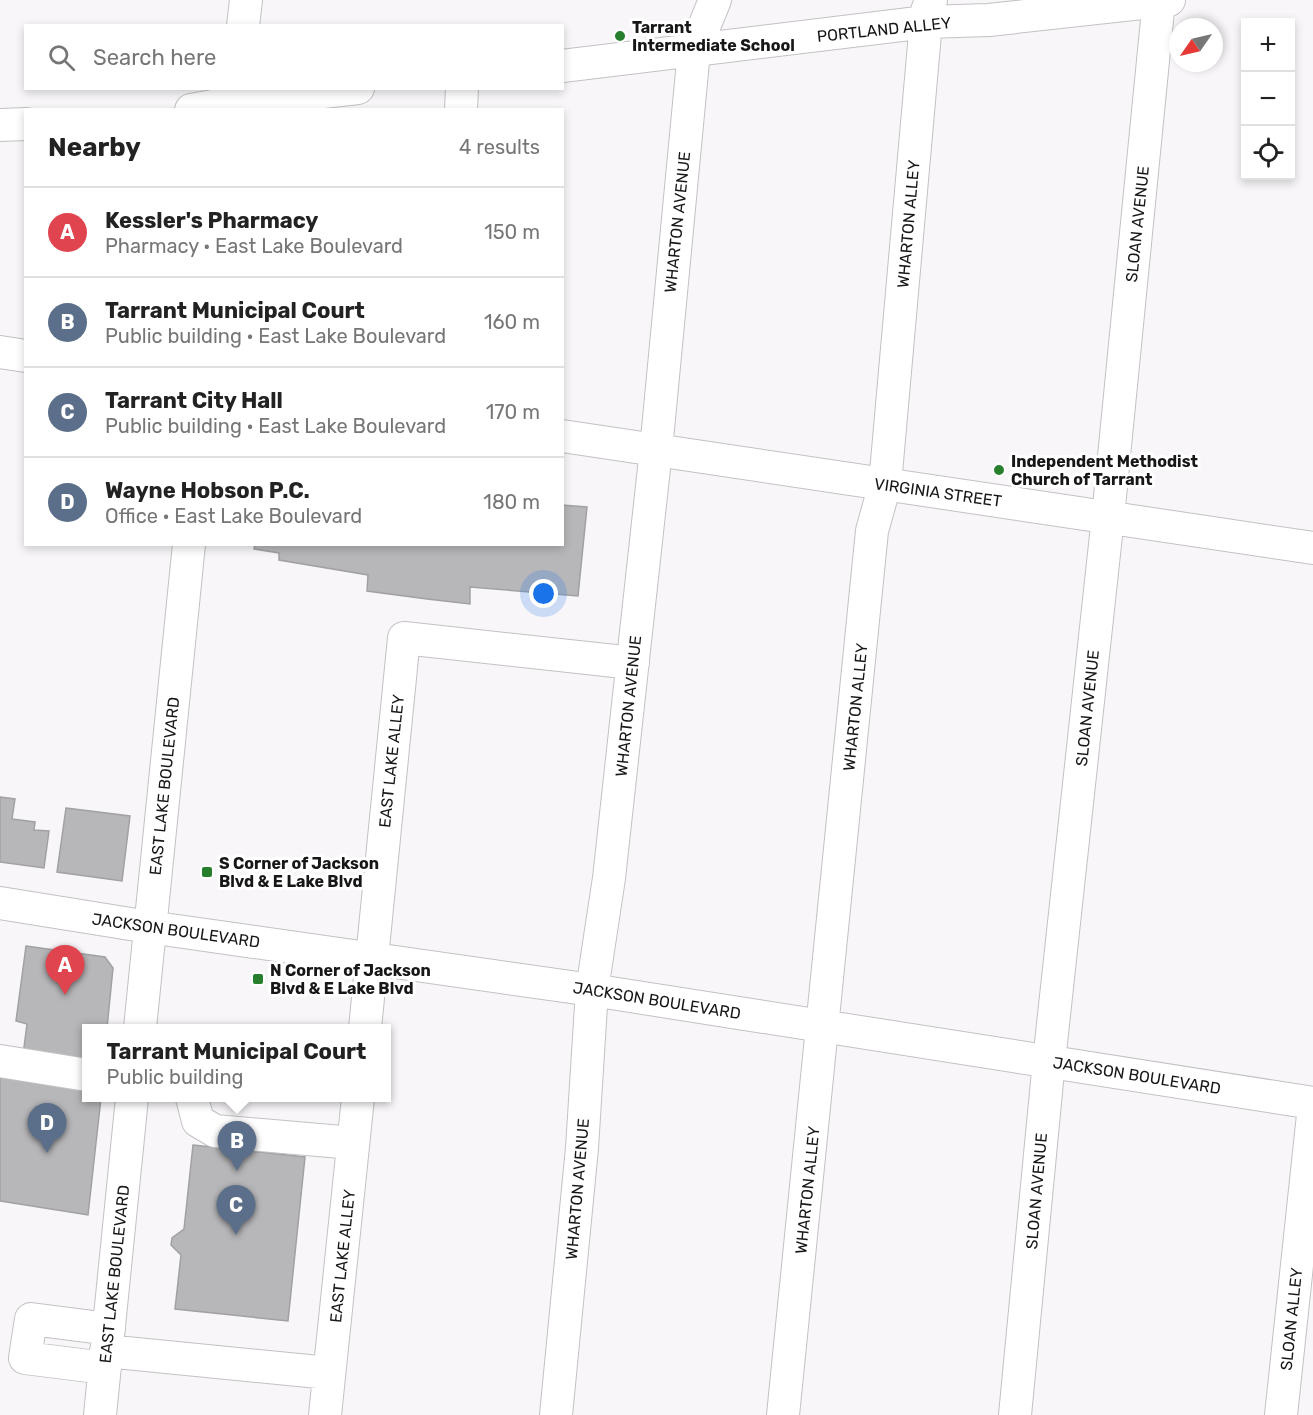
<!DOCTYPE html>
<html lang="en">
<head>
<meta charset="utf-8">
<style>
	:root { --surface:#fff; --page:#f2f2f2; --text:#222; --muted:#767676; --line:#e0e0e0; --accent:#0f766e }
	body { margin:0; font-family:Rubik,sans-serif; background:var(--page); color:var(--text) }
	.controls { position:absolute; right:18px; top:18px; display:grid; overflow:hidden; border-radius:0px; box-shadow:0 3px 9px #0003 }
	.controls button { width:54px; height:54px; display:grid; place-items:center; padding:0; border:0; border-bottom:2px solid var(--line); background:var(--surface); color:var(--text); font:30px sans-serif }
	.compass { position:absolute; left:1169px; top:18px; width:54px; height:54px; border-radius:50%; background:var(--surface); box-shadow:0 3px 9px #0003; rotate:236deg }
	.you { position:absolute; left:544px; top:594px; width:21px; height:21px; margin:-15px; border:4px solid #fff; border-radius:50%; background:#1a73e8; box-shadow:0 0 0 9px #1a73e833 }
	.badge { display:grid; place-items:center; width:39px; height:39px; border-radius:50%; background:var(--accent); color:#fff; font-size:20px; font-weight:700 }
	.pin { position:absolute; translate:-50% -50px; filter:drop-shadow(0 2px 3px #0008) }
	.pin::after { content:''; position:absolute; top:32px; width:21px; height:18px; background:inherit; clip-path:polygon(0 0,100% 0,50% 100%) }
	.popup { position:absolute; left:82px; top:1024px; width:309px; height:78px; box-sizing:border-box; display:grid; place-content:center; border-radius:0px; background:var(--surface); filter:drop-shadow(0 2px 4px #0005); font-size:20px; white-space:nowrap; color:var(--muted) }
	.popup b { font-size:22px; color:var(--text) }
	.popup::after { content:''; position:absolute; left:50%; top:100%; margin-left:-12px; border:12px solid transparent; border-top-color:var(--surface) }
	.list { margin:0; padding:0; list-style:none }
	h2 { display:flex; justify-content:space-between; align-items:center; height:78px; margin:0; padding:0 24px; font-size:26px }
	h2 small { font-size:20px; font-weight:400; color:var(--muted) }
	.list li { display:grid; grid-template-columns:39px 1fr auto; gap:18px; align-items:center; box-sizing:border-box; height:90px; padding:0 24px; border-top:2px solid var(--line) }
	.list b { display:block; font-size:22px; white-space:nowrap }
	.list p { margin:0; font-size:20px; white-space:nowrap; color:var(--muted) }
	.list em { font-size:20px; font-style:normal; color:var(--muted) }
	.icon { flex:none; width:33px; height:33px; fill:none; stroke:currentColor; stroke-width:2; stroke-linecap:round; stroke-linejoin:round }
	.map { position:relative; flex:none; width:1313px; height:1415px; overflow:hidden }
	.search { position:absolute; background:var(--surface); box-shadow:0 3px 9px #0003; left:24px; top:24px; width:540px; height:66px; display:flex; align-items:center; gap:15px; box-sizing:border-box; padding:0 21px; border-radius:0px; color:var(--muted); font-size:22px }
	.panel { position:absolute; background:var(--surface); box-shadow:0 3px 9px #0003; left:24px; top:108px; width:540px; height:438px; border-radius:0px }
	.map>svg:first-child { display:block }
</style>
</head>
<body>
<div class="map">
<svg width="1313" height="1415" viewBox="0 0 1313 1415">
	<rect width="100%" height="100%" fill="#f8f6f9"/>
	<!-- building -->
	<path fill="#b7b7ba" stroke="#a1a1a4" stroke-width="1.5" d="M562 505 587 507 578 596 470 587V604L427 599 367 591 368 575 279 560V553L254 549 255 544H562Z
		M0 797 15 799 12 819 35 822 34 830 49 831 44 868 0 862Z
		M66 808 130 816 122 881 57 872Z
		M26 946 105 957 113 968 107 1028H87V1065L23 1055 27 1024 16 1021Z
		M0 1069 87 1083V1098H101L88 1215 0 1201Z
		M193 1145 305 1157 288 1321 175 1309 181 1255 171 1245 172 1238 184 1229Z"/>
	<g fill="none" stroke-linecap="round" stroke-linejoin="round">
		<defs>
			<path id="minor" d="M243 26 246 0
				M562 66 926 22 989 20 1169 0
				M191 110 235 102 358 88
				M461 110 462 88
				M0 125 26 124
				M0 352 26 356
				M562 436 1313 548
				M0 903 149 927 592 990 1313 1103
				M140 1028 189 544
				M365 1028 404 638 633 663
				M0 1061 87 1075
				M192 1098 198 1121 215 1131 353 1143
				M106 1351 329 1373
				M105 1368 25 1358 31 1319 109 1329
				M100 1415 132 1098
				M325 1415 358 1098
				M556 1415 582 1148 592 990 609 878 656 450 694 51 715 0
				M783 1415 872 531 885 484 927 11 931 0
				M1015 1415 1049 1061 1108 517 1159 0
				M1281 1415 1313 1115"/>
		</defs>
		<!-- minor casing -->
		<use href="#minor" stroke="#c4c1c5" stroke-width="34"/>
		<!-- minor -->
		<use href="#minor" stroke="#fff" stroke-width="32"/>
	</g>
	<!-- markers -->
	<g fill="#277f2e" stroke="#fff" stroke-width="2">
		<circle cx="620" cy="36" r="6"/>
		<circle cx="999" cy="470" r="6"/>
		<rect x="201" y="866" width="12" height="12" rx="3"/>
		<rect x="252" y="973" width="12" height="12" rx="3"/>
	</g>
	<g text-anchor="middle" stroke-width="6" stroke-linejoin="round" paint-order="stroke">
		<!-- poi labels -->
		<g font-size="16" font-weight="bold" fill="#171718" stroke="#fff" text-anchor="start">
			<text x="632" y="33">Tarrant<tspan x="632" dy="18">Intermediate School</tspan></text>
			<text x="1011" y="467">Independent Methodist<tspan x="1011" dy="18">Church of Tarrant</tspan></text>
			<text x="219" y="869">S Corner of Jackson<tspan x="219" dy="18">Blvd &amp; E Lake Blvd</tspan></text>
			<text x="270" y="976">N Corner of Jackson<tspan x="270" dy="18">Blvd &amp; E Lake Blvd</tspan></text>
		</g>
		<!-- street labels -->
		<g font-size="16" fill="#171718" stroke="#fff">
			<text transform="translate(884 29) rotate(-6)" y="6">PORTLAND ALLEY</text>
			<text transform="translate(677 222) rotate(-84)" y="6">WHARTON AVENUE</text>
			<text transform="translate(908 224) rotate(-85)" y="6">WHARTON ALLEY</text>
			<text transform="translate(1137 224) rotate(-84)" y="6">SLOAN AVENUE</text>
			<text transform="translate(938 492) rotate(8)" y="6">VIRGINIA STREET</text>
			<text transform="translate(628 706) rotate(-84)" y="6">WHARTON AVENUE</text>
			<text transform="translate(855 707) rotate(-84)" y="6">WHARTON ALLEY</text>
			<text transform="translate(1087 708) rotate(-84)" y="6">SLOAN AVENUE</text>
			<text transform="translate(391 761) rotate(-84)" y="6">EAST LAKE ALLEY</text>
			<text transform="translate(164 786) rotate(-84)" y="6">EAST LAKE BOULEVARD</text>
			<text transform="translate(176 930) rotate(8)" y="6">JACKSON BOULEVARD</text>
			<text transform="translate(657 1000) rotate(9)" y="6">JACKSON BOULEVARD</text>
			<text transform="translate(1137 1075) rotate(9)" y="6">JACKSON BOULEVARD</text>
			<text transform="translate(577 1189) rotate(-85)" y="6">WHARTON AVENUE</text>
			<text transform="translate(807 1190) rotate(-84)" y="6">WHARTON ALLEY</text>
			<text transform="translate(1036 1191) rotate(-85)" y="6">SLOAN AVENUE</text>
			<text transform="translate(342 1256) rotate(-84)" y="6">EAST LAKE ALLEY</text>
			<text transform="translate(114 1274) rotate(-84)" y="6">EAST LAKE BOULEVARD</text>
			<text transform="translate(1291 1319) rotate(-84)" y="6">SLOAN ALLEY</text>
		</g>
	</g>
</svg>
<div class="controls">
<button>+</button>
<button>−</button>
<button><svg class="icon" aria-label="locate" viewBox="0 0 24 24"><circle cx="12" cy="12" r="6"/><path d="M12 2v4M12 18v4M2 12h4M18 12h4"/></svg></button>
</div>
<svg class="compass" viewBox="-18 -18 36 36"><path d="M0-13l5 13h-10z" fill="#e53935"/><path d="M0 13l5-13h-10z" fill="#767676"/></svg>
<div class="you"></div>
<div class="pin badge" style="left:65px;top:995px;background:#e0444e">A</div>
<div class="pin badge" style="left:237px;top:1171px;background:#5c6f8a">B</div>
<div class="popup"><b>Tarrant Municipal Court</b>Public building</div>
<div class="pin badge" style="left:236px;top:1235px;background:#5c6f8a">C</div>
<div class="pin badge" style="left:47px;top:1153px;background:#5c6f8a">D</div>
<div class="search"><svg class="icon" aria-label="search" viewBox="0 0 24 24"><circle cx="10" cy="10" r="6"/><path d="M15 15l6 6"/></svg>Search here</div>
<section class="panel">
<h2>Nearby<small>4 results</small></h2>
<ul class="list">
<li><span class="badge" style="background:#e0444e">A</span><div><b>Kessler's Pharmacy</b><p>Pharmacy · East Lake Boulevard</p></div><em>150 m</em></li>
<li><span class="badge" style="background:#5c6f8a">B</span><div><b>Tarrant Municipal Court</b><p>Public building · East Lake Boulevard</p></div><em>160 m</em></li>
<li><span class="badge" style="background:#5c6f8a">C</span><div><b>Tarrant City Hall</b><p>Public building · East Lake Boulevard</p></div><em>170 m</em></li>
<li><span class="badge" style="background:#5c6f8a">D</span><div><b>Wayne Hobson P.C.</b><p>Office · East Lake Boulevard</p></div><em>180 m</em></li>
</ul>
</section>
</div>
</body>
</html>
